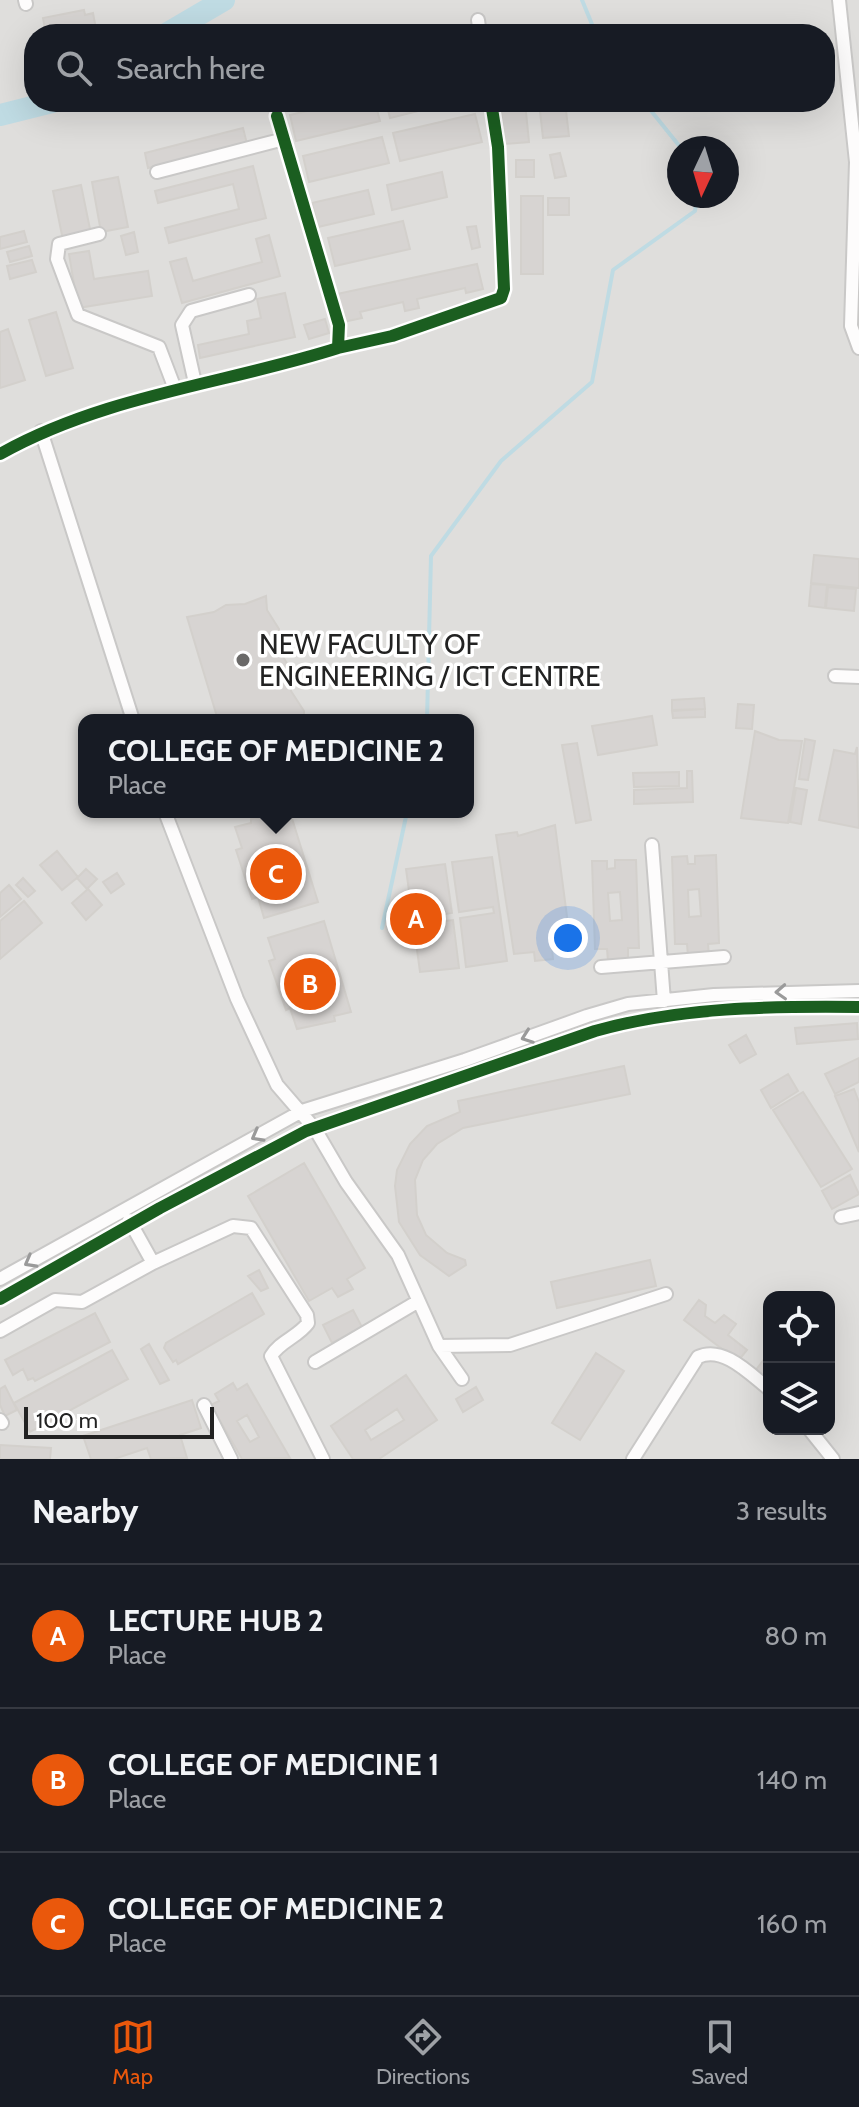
<!DOCTYPE html>
<html lang="en">
<head>
<meta charset="utf-8">
<style>
	:root { --surface:#171b24; --page:#20242c; --text:#f1f3f6; --muted:#9ea1a6; --line:#363941; --accent:#ea580c }
	body { margin:0; font-family:Cabin,sans-serif; background:var(--page); color:var(--text) }
	.controls { position:absolute; right:24px; bottom:24px; display:grid; overflow:hidden; border-radius:16px; box-shadow:0 8px 32px #0002 }
	.controls button { width:72px; height:72px; display:grid; place-items:center; padding:0; border:0; border-bottom:2px solid var(--line); background:var(--surface); color:var(--text); font:40px sans-serif }
	.compass { position:absolute; left:667px; top:136px; width:72px; height:72px; border-radius:50%; background:var(--surface); box-shadow:0 8px 32px #0002; rotate:184deg }
	.scale { position:absolute; left:24px; bottom:20px; width:190px; box-sizing:border-box; padding-left:8px; border:4px solid #222; border-top:0; font-size:22px; line-height:28px; white-space:nowrap; color:#222; -webkit-text-stroke:6px #fff; paint-order:stroke }
	.you { position:absolute; left:568px; top:938px; width:28px; height:28px; margin:-20px; border:6px solid #fff; border-radius:50%; background:#1a73e8; box-shadow:0 0 0 12px #1a73e833 }
	.badge { display:grid; place-items:center; width:52px; height:52px; border-radius:50%; background:var(--accent); color:#fff; font-size:26px; font-weight:700 }
	.pin { position:absolute; translate:-50% -50%; border:4px solid #fff; box-shadow:0 2px 8px #0006 }
	.popup { position:absolute; left:78px; top:714px; width:396px; height:104px; box-sizing:border-box; display:grid; place-content:center; border-radius:16px; background:var(--surface); filter:drop-shadow(0 2px 6px #0005); font-size:26px; white-space:nowrap; color:var(--muted) }
	.popup b { font-size:30px; color:var(--text) }
	.popup::after { content:''; position:absolute; left:50%; top:100%; margin-left:-16px; border:16px solid transparent; border-top-color:var(--surface) }
	.list { margin:0; padding:0; list-style:none }
	h2 { display:flex; justify-content:space-between; align-items:center; height:104px; margin:0; padding:0 32px; font-size:34px }
	h2 small { font-size:26px; font-weight:400; color:var(--muted) }
	.list li { display:grid; grid-template-columns:52px 1fr auto; gap:24px; align-items:center; box-sizing:border-box; height:144px; padding:0 32px; border-top:2px solid var(--line) }
	.list b { display:block; font-size:30px; white-space:nowrap }
	.list p { margin:0; font-size:26px; white-space:nowrap; color:var(--muted) }
	.list em { font-size:26px; font-style:normal; color:var(--muted) }
	.icon { flex:none; width:44px; height:44px; fill:none; stroke:currentColor; stroke-width:2; stroke-linecap:round; stroke-linejoin:round }
	.map { position:relative; flex:none; width:859px; height:1459px; overflow:hidden }
	.search { position:absolute; background:var(--surface); box-shadow:0 8px 32px #0002; left:24px; right:24px; top:24px; height:88px; display:flex; align-items:center; gap:20px; box-sizing:border-box; padding:0 28px; border-radius:32px; color:var(--muted); font-size:30px }
	.sheet { height:536px; background:var(--surface) }
	nav { display:flex; justify-content:space-around; align-items:center; box-sizing:border-box; height:112px; border-top:2px solid var(--line); background:var(--surface); font-size:22px; color:var(--muted) }
	nav a { display:grid; justify-items:center; gap:4px }
	nav .on { color:var(--accent) }
	.map>svg:first-child { display:block }
</style>
</head>
<body>
<div class="map">
<svg width="859" height="1459" viewBox="0 0 859 1459">
	<rect width="100%" height="100%" fill="#f0eeeb"/>
	<!-- residential -->
	<path fill="#dfdedc" fill-rule="evenodd" d="M0 0H859V1459H0ZM34 34H825V102H34ZM679 148H727V196H679ZM84 720H468V812H84ZM769 1297H829V1429H769Z"/>
	<g fill="none" stroke-linecap="round" stroke-linejoin="round">
		<!-- stream -->
		<path stroke="#bfdbe3" stroke-width="4" d="M582 0 596 34
			M644 102 681 148
			M427 720 431 556 501 461 592 382 613 270 695 211 697 196
			M382 928 407 812"/>
		<!-- river -->
		<path stroke="#bfdbe3" stroke-width="22" d="M166 34 224 0
			M0 115 52 102"/>
	</g>
	<!-- building -->
	<path fill="#d7d4d2" stroke="#d3d0cc" stroke-width="2" fill-rule="evenodd" d="M84 10 85 15 93 13 97 34H81L87 32 86 27 71 34H46L43 18Z
		M346 102H375L380 121 296 141 290 115Z
		M386 102H454L390 118Z
		M500 102H525L529 142 505 144Z
		M539 102H565L569 136 543 138Z
		M475 114 482 142 400 161 393 133Z
		M243 128 247 144 148 168 145 153Z
		M382 137 389 163 309 182 303 156Z
		M560 153 566 176 555 178 550 155Z
		M516 160H534V177H516Z
		M253 166 266 218 169 243 165 228 239 209 233 184 158 203 155 191Z
		M442 172 447 197 392 210 387 185Z
		M118 177 128 227 101 232 92 182Z
		M81 185 91 234 63 240 53 191Z
		M368 190 374 214 318 227 312 203Z
		M521 196H543V274H521Z
		M548 198H569V215H548Z
		M403 221 410 249 335 266 328 238Z
		M476 226 480 247 472 249 467 227Z
		M24 231 27 242 0 249V237Z
		M134 232 138 252 126 255 121 236Z
		M269 235 280 276 182 303 170 262 186 258 193 281 236 269 262 262 256 239Z
		M29 246 32 256 10 262 7 252Z
		M89 251 94 279 148 271 152 296 78 308 69 254Z
		M32 260 36 272 10 279 7 266Z
		M477 264 483 289 466 293 465 288 417 299 419 308 405 311 403 302 360 312 362 318 343 322 337 294Z
		M285 293 295 337 200 358 198 345 249 334 247 321 261 318 257 299Z
		M56 312 73 368 46 376 29 320Z
		M325 319 329 333 309 339 304 325Z
		M8 329 25 380 0 388V332Z
		M814 555 859 559V588L811 583Z
		M811 584 827 585 825 608 809 606Z
		M828 587 856 589 854 611 826 608Z
		M266 596 267 610 279 629V650L291 670V691L304 711V720H218L187 617 214 612 226 605 245 604Z
		M704 698 705 709 672 710V700Z
		M738 704 754 705 752 729 736 728Z
		M705 709V717L673 718 672 711Z
		M652 716 657 745 598 755 592 726Z
		M755 731 779 740 802 741 788 823 741 818Z
		M805 739 815 741 808 780 799 779Z
		M577 743 591 820 576 823 562 745Z
		M857 747 859 828 819 820 834 750 855 754Z
		M687 771H692L693 802 634 804V790L687 788Z
		M679 772V786L634 787 633 773Z
		M796 788 807 790 801 824 790 822Z
		M290 812 318 902 264 918 258 897 252 899 236 850 242 848 235 827 251 823V819Z
		M555 825 571 947 552 949 553 959 535 961 534 952 514 954 496 835 517 832 518 836Z
		M57 851 78 877 62 890 40 865Z
		M716 855 719 943 708 944 709 956H688L687 944H675L672 857 687 856 688 864H695V856ZM699 889 701 916 689 917 688 890Z
		M492 857 507 961 466 967 460 918 494 913 493 907 459 912 452 862Z
		M615 860H636L639 948H628V960L608 961 607 949H595L592 861H607V869L615 868ZM620 892 622 920 610 921 608 893Z
		M445 864 452 913 419 918 421 924 453 920 459 968 420 972 406 869Z
		M86 869 97 879 87 889 77 878Z
		M117 873 124 884 111 893 103 882Z
		M23 878 35 891 28 897 16 885Z
		M9 885 21 899 0 917V893Z
		M88 889 102 905 86 920 72 903Z
		M24 901 42 923 0 959V921Z
		M324 921 351 1012 334 1016 335 1021 297 1029 290 1008 286 1010 269 961 275 959 268 938Z
		M857 1023 858 1039 797 1044 795 1028Z
		M746 1035 756 1054 740 1063 729 1045Z
		M859 1058V1082L835 1094 825 1074Z
		M624 1066 630 1094 463 1128 437 1144 423 1160 415 1180 417 1215 426 1235 447 1253 465 1260 466 1265 449 1276 420 1255 399 1222 395 1186 397 1170 410 1144 427 1126 460 1112 458 1101Z
		M788 1074 798 1091 771 1108 761 1090Z
		M854 1089 859 1102V1152L835 1096Z
		M803 1092 852 1169 821 1187 773 1110Z
		M304 1163 365 1268 347 1279 353 1289 338 1297 332 1288 309 1301 248 1196Z
		M850 1175 859 1194 832 1209 822 1191Z
		M650 1260 656 1286 557 1308 551 1282Z
		M259 1270 268 1288 261 1291 248 1276Z
		M252 1293 264 1314 178 1364 176 1360 173 1362 164 1348 166 1343Z
		M699 1300 706 1305 705 1316 715 1323 724 1315 736 1324 728 1335 747 1350 738 1361 684 1320Z
		M353 1310 362 1327 332 1343 323 1325Z
		M95 1313 110 1342 35 1381 33 1378 28 1380 23 1369 13 1375 5 1360Z
		M149 1344 169 1380 160 1384 141 1349Z
		M112 1350 128 1379 30 1432 14 1403Z
		M596 1353 624 1371 580 1440 552 1423Z
		M769 1353V1382L755 1371Z
		M406 1375 437 1420 379 1459H353L331 1426ZM397 1409 404 1420 371 1440 365 1430Z
		M233 1383 237 1390 247 1384 290 1458 242 1459 211 1405 219 1401 215 1394ZM247 1415 259 1437 250 1442 237 1421Z
		M5 1386 17 1410 5 1416 0 1405V1389Z
		M476 1387 483 1400 463 1412 456 1399Z
		M192 1400 201 1428 180 1435 187 1458 151 1459 147 1448 114 1459H91L83 1436Z
		M0 1445 51 1448 50 1459H0Z"/>
	<g fill="none" stroke-linecap="round" stroke-linejoin="round">
		<defs>
			<path id="minor" d="M25 0 26 4
				M839 0 856 162 851 326 859 348
				M478 20 480 34
				M157 172 284 139
				M99 234 59 244 57 259 78 315 159 347 175 389
				M338 348 392 336 501 298 504 289 498 147 491 102
				M195 383 182 325 191 311 249 295
				M41 431 133 720
				M0 454C105 395 225 384 338 348L339 325 277 116
				M835 676 859 677
				M165 812 237 999 277 1085 315 1129 346 1182 398 1255 439 1346 462 1379
				M652 845 664 1001
				M601 967 724 957
				M841 1217 859 1213
				M129 1220 153 1263
				M0 1279 302 1111 465 1060 587 1016 628 1004 714 995 859 991
				M0 1299 160 1208 306 1131 595 1031C680 1007 771 1006 859 1007
				M0 1331 55 1300 82 1302 153 1263 233 1226 251 1228 307 1315 308 1323C298 1337 280 1341 271 1356L323 1459
				M439 1346 510 1345 666 1294
				M315 1362 417 1302
				M204 1405 231 1459
				M0 1420 2 1423
				M809 1429 833 1459
				M633 1459 698 1357C723 1345 750 1374 769 1389"/>
		</defs>
		<!-- minor casing -->
		<use href="#minor" stroke="#c9c8c7" stroke-width="16"/>
		<!-- minor -->
		<use href="#minor" stroke="#fdfcfc" stroke-width="12"/>
		<defs>
			<path id="cycleway" d="M338 348 392 336 501 298 504 289 498 147 491 102
				M0 454C105 395 225 384 338 348L339 325 277 116
				M0 1299 160 1208 306 1131 595 1031C680 1007 771 1006 859 1007"/>
		</defs>
		<!-- cycleway casing -->
		<use href="#cycleway" stroke="#fff" stroke-width="17"/>
		<!-- cycleway -->
		<use href="#cycleway" stroke="#1b5e20" stroke-width="12"/>
	</g>
	<!-- one-way arrows -->
	<defs><path id="oneway-chevron" d="M-2-3.5L2.5 0L-2 3.5" fill="none" stroke-width="1.6" stroke-linecap="round" stroke-linejoin="round" transform="scale(2)"/></defs>
	<g stroke="#9a9a9a">
		<use href="#oneway-chevron" transform="translate(781 992) rotate(177)"/>
		<use href="#oneway-chevron" transform="translate(527 1037) rotate(160)"/>
		<use href="#oneway-chevron" transform="translate(257 1136) rotate(151)"/>
		<use href="#oneway-chevron" transform="translate(30 1262) rotate(151)"/>
	</g>
	<!-- markers -->
	<circle fill="#6a6968" stroke="#fff" stroke-width="3" cx="243" cy="660" r="8"/>
	<g text-anchor="middle" stroke-width="7" stroke-linejoin="round" paint-order="stroke">
		<!-- poi labels -->
		<g font-size="28" fill="#222" stroke="#fff" text-anchor="start">
			<text x="259" y="654">NEW FACULTY OF<tspan x="259" dy="32">ENGINEERING / ICT CENTRE</tspan></text>
		</g>
	</g>
</svg>
<div class="controls">
<button><svg class="icon" aria-label="locate" viewBox="0 0 24 24"><circle cx="12" cy="12" r="6"/><path d="M12 2v4M12 18v4M2 12h4M18 12h4"/></svg></button>
<button><svg class="icon" aria-label="layers" viewBox="0 0 24 24"><path d="M12 4l9 5-9 5-9-5zM3 14l9 5 9-5"/></svg></button>
</div>
<svg class="compass" viewBox="-18 -18 36 36"><path d="M0-13l5 13h-10z" fill="#e53935"/><path d="M0 13l5-13h-10z" fill="#9ea1a6"/></svg>
<div class="scale">100 m</div>
<div class="you"></div>
<div class="pin badge" style="left:416px;top:919px">A</div>
<div class="pin badge" style="left:310px;top:984px">B</div>
<div class="pin badge" style="left:276px;top:874px">C</div>
<div class="popup"><b>COLLEGE OF MEDICINE 2</b>Place</div>
<div class="search"><svg class="icon" aria-label="search" viewBox="0 0 24 24"><circle cx="10" cy="10" r="6"/><path d="M15 15l6 6"/></svg>Search here</div>
</div>
<section class="sheet">
<h2>Nearby<small>3 results</small></h2>
<ul class="list">
<li><span class="badge">A</span><div><b>LECTURE HUB 2</b><p>Place</p></div><em>80 m</em></li>
<li><span class="badge">B</span><div><b>COLLEGE OF MEDICINE 1</b><p>Place</p></div><em>140 m</em></li>
<li><span class="badge">C</span><div><b>COLLEGE OF MEDICINE 2</b><p>Place</p></div><em>160 m</em></li>
</ul>
</section>
<nav>
<a class="on"><svg class="icon" aria-label="map" viewBox="0 0 24 24"><path d="M3 6l6-2 6 2 6-2v14l-6 2-6-2-6 2zM9 4v14M15 6v14"/></svg>Map</a>
<a><svg class="icon" aria-label="directions" viewBox="0 0 24 24"><path d="M12 3l9 9-9 9-9-9zM9 14v-3h6M13 9l2 2-2 2"/></svg>Directions</a>
<a><svg class="icon" aria-label="saved" viewBox="0 0 24 24"><path d="M7 4h10v16l-5-4-5 4z"/></svg>Saved</a>
</nav>
</body>
</html>
